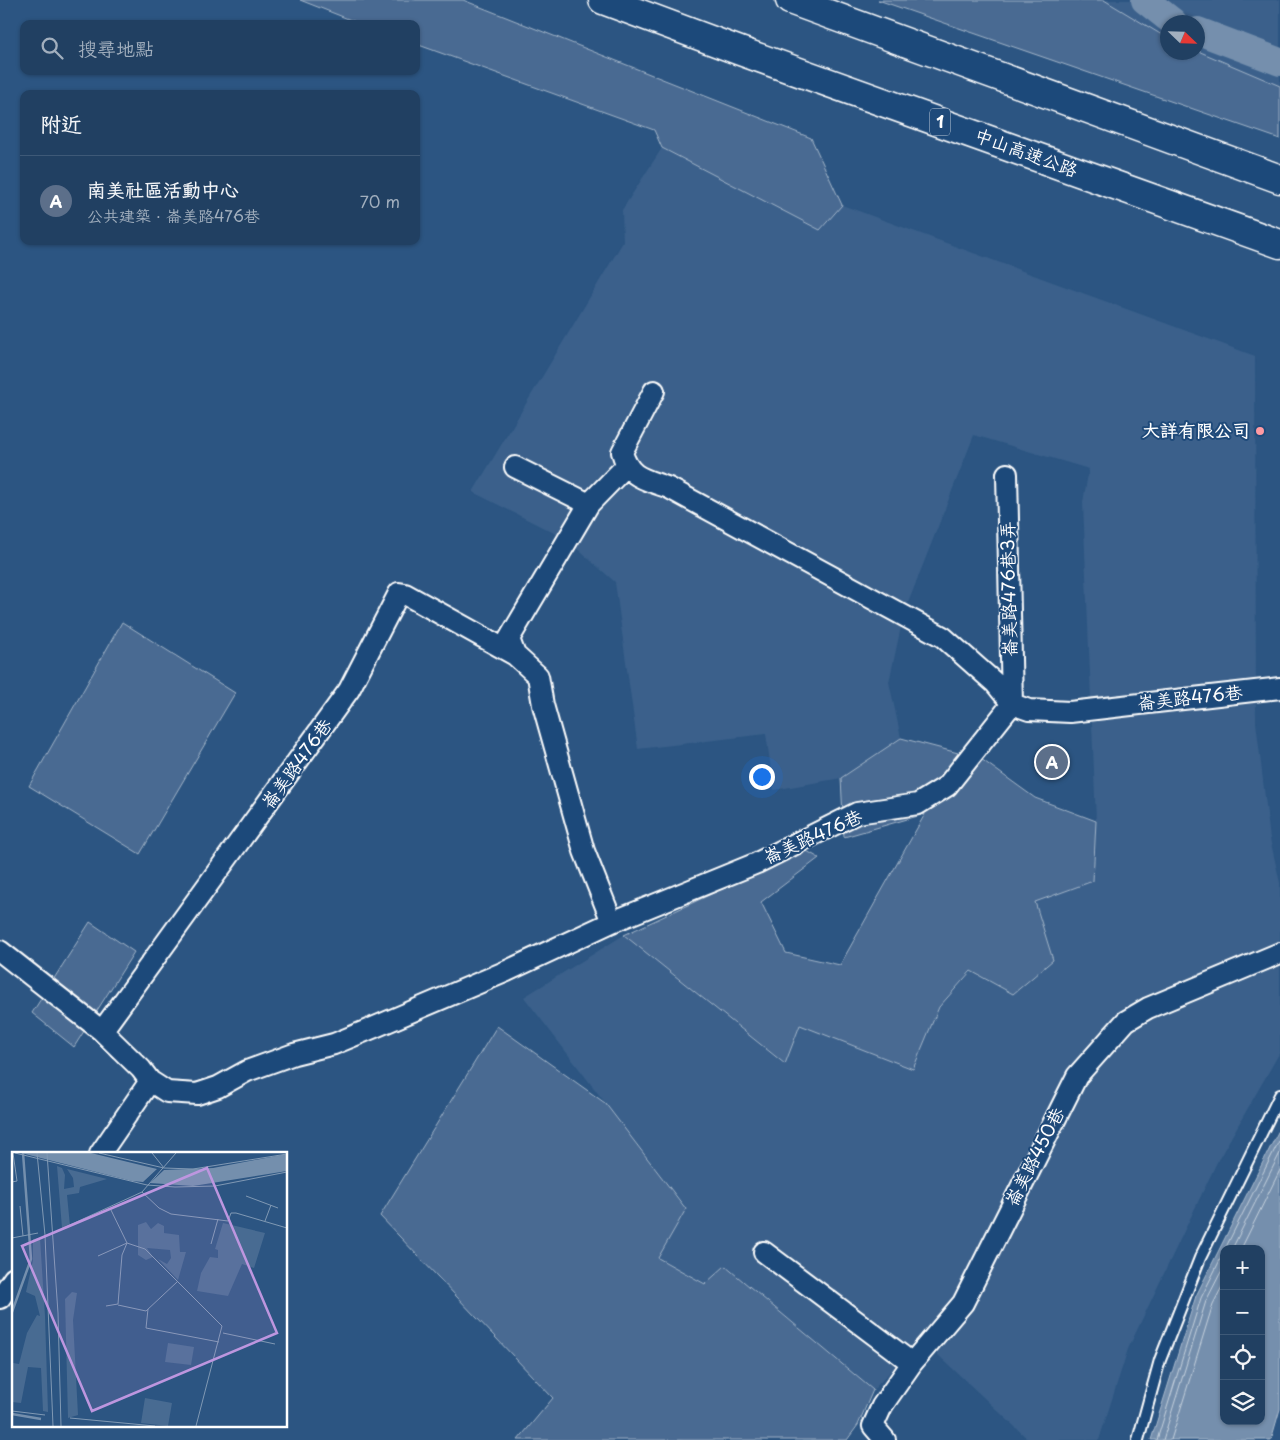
<!DOCTYPE html>
<html lang="zh-TW">
<head>
<meta charset="utf-8">
<style>
	:root { --surface:#214062; --page:#2d4b6b; --text:#f1f3f6; --muted:#a2afbe; --line:#3e5977; --accent:#8c9099 }
	body { margin:0; font-family:"Playpen Sans","LXGW WenKai TC",sans-serif; background:var(--page); color:var(--text) }
	.controls { position:absolute; right:15px; bottom:15px; display:grid; overflow:hidden; border-radius:10px; box-shadow:0 1px 4px #0004 }
	.controls button { width:45px; height:45px; display:grid; place-items:center; padding:0; border:0; border-bottom:1px solid var(--line); background:var(--surface); color:var(--text); font:25px sans-serif }
	.compass { position:absolute; left:1160px; top:15px; width:45px; height:45px; border-radius:50%; background:var(--surface); box-shadow:0 1px 4px #0004; rotate:113deg }
	.you { position:absolute; left:761px; top:776px; width:18px; height:18px; margin:-12px; border:4px solid #fff; border-radius:50%; background:#1a73e8; box-shadow:0 0 0 8px #1a73e833 }
	.badge { display:grid; place-items:center; width:32px; height:32px; border-radius:50%; background:var(--accent); color:#fff; font-size:16px; font-weight:700 }
	.pin { position:absolute; translate:-50% -50%; border:2px solid #fff; box-shadow:0 1px 5px #0006 }
	.list { margin:0; padding:0; list-style:none }
	h2 { display:flex; justify-content:space-between; align-items:center; height:65px; margin:0; padding:0 20px; font-size:21px }
	h2 small { font-size:16px; font-weight:400; color:var(--muted) }
	.list li { display:grid; grid-template-columns:32px 1fr auto; gap:15px; align-items:center; box-sizing:border-box; height:90px; padding:0 20px; border-top:1px solid var(--line) }
	.list b { display:block; font-size:19px; white-space:nowrap }
	.list p { margin:0; font-size:16px; white-space:nowrap; color:var(--muted) }
	.list em { font-size:16px; font-style:normal; color:var(--muted) }
	.icon { flex:none; width:28px; height:28px; fill:none; stroke:currentColor; stroke-width:2; stroke-linecap:round; stroke-linejoin:round }
	.map { position:relative; flex:none; width:1280px; height:1440px; overflow:hidden }
	.search { position:absolute; background:var(--surface); box-shadow:0 1px 4px #0004; left:20px; top:20px; width:400px; height:55px; display:flex; align-items:center; gap:12px; box-sizing:border-box; padding:0 18px; border-radius:10px; color:var(--muted); font-size:19px }
	.panel { position:absolute; background:var(--surface); box-shadow:0 1px 4px #0004; left:20px; top:90px; width:400px; height:155px; border-radius:10px }
	.map>svg:first-child { display:block }
</style>
</head>
<body>
<div class="map">
<svg width="1280" height="1440" viewBox="0 0 1280 1440">
	<rect width="100%" height="100%" fill="#2c5582"/>
	<filter id="ink" filterUnits="userSpaceOnUse"><feTurbulence type="fractalNoise" baseFrequency=".02" numOctaves="2"/><feDisplacementMap in="SourceGraphic" scale="10" xChannelSelector="R" yChannelSelector="G"/><feConvolveMatrix kernelMatrix="1 2 1 2 8 2 1 2 1" color-interpolation-filters="sRGB"/></filter>
	<g filter="url(#ink)">
		<!-- built -->
		<path fill="#3b618b" d="M1104 0H1280V86L1198 51V22H1168L1167 38Z
			M662 148 820 230 842 205 1255 356 1256 722 1270 839 1280 883V1052L1217 1162 1128 1349 1099 1440H1029L921 1339 873 1390 725 1266 706 1284 658 1258 686 1208 524 997 624 935 784 1064 800 1024 913 1069 939 1007 1035 902 1093 881 1096 821 1083 502 1089 469 974 435 904 613 889 682 901 738 841 778 774 790 766 734 638 749 615 582 566 539 473 492 623 242 622 210Z"/>
		<!-- green -->
		<path fill="#486b92" stroke="#a4b5c8" d="M300 0H463L811 138 842 205 820 230 662 148 654 130 416 44V24H361Z
			M878 0H1104L1167 38 1168 52H1198V51L1280 86V139Z
			M122 622 235 693 140 854 29 786Z
			M901 738 981 759 1035 798 1096 821 1093 881 1035 902 1053 960 1013 994 971 971 939 1007 913 1069 800 1025 785 1064 624 935 805 850 819 858 761 902 786 953 840 965 925 814 844 837 841 778Z
			M90 922 134 952 74 1047 32 1013Z
			M497 1026 605 1103 686 1209 658 1258 705 1284 725 1266 873 1390 858 1425 847 1440H518L553 1398 380 1216Z"/>
		<!-- water -->
		<path fill="#748fad" stroke="#acbcce" fill-rule="evenodd" d="M1280 1128V1409L1271 1440H1151L1196 1296ZM1224 1249H1261V1421H1224Z"/>
		<g fill="none" stroke-linecap="round" stroke-linejoin="round">
			<!-- shore -->
			<path stroke="#c7d2de" stroke-width="1" d="M1225 1249 1280 1139
				M1232 1249 1280 1153
				M1241 1249 1280 1170
				M1157 1440 1201 1298 1224 1252
				M1163 1440 1206 1301 1224 1266
				M1171 1440 1213 1304 1224 1283"/>
			<!-- canal -->
			<path stroke="#748fad" stroke-width="28" d="M1145 0 1173 22
				M1198 31 1280 62"/>
			<defs>
				<path id="lane" d="M1138 1440 1160 1360 1200 1258 1280 1095"/>
				<path id="street" d="M654 391 622 452C629 479 646 479 669 488L943 637 995 683 1012 704
					M515 467 589 504
					M1007 474 1012 704
					M612 922 584 851 543 705 538 676 515 655 509 639 589 504 626 466
					M0 951 102 1031 141 1069 150 1081 167 1092 197 1094 218 1087 247 1071 294 1054 334 1044 375 1027 507 971 612 922 757 863 857 813 918 804 947 786 1012 704 1029 710 1070 712 1280 688
					M102 1031 349 690 399 593 405 594 515 655
					M100 1154 150 1081
					M764 1252 912 1363
					M0 1298 14 1278
					M885 1440 873 1426 882 1406 912 1363 963 1303 1077 1076 1126 1021 1148 1008 1280 953"/>
				<path id="highway" d="M603 0 740 51 1280 244
					M790 0 1280 179"/>
			</defs>
			<!-- lane casing -->
			<use href="#lane" stroke="#fff" stroke-width="14"/>
			<!-- street casing -->
			<use href="#street" stroke="#fff" stroke-width="24"/>
			<!-- highway casing -->
			<use href="#highway" stroke="#fff" stroke-width="31"/>
			<!-- lane -->
			<use href="#lane" stroke="#1f4a7a" stroke-width="10"/>
			<!-- street -->
			<use href="#street" stroke="#1f4a7a" stroke-width="20"/>
			<!-- highway -->
			<use href="#highway" stroke="#1f4a7a" stroke-width="28"/>
		</g>
	</g>
	<!-- markers -->
	<circle fill="#ff9aa2" stroke="#1f4a7a" stroke-width="2" cx="1260" cy="431" r="5"/>
	<g text-anchor="middle" stroke-width="4" stroke-linejoin="round" paint-order="stroke">
		<!-- shield labels -->
		<rect fill="#1f4a7a" stroke="#bcc9d7" stroke-width="1" x="930" y="108.5" width="20" height="27" rx="4"/>
		<g font-size="16" font-weight="bold" fill="#fff">
			<text x="940" y="128">1</text>
		</g>
		<!-- street labels -->
		<g font-size="18" fill="#fff" stroke="#1f4a7a">
			<text transform="translate(1026 153) rotate(20)" y="6">中山高速公路</text>
			<text transform="translate(1009 589) rotate(-91)" y="6">崙美路476巷3弄</text>
			<text transform="translate(1190 698) rotate(-6)" y="6">崙美路476巷</text>
			<text transform="translate(297 764) rotate(-54)" y="6">崙美路476巷</text>
			<text transform="translate(813 837) rotate(-24)" y="6">崙美路476巷</text>
			<text transform="translate(1035 1157) rotate(-63)" y="6">崙美路450巷</text>
		</g>
		<!-- poi labels -->
		<g font-size="18" font-weight="bold" fill="#fff" stroke="#1f4a7a" text-anchor="end">
			<text x="1250" y="437">大詳有限公司</text>
		</g>
	</g>
	<!-- overview -->
	<g transform="translate(12 1152)">
		<rect width="275" height="275" fill="#2c5582"/>
		<path d="M45 14 50 16 53 23 52 37 62 35 61 26 55 17 95 27 68 35 67 41 55 43 58 74 50 76ZM134 70 139 77 146 71 152 74V81L167 83 168 100H174L166 128 146 107 155 112 159 106 158 98 135 96 141 105 134 108 126 103V73ZM211 71 253 81 242 116 230 112 216 144 185 139 189 121 198 105 206 106V98L203 97ZM28 86 33 164 36 260 31 259 29 216 16 215 9 251 0 250 1 211 7 212 15 181 25 163 28 164 23 144 14 140 21 108V87ZM60 140 65 141 61 168 66 263 56 266 53 147ZM156 191 182 195 179 213 153 210ZM133 246 160 251 156 274 129 271Z" fill="#486b92"/>
		<path d="M9 1H79L145 17 131 30 120 29ZM275 2V19L181 34 138 31 152 18 201 16Z" fill="#748fad"/>
		<path fill="none" stroke="#748fad" stroke-width="2.5" d="M0 160 19 107 11 1M0 262 29 267"/>
		<path fill="none" stroke="#8099b4" stroke-width="1" d="M3 1 135 33 163 35 203 34 275 20M25 1 33 83 41 274M35 1 46 161 49 274M87 1 152 16 181 17 275 2M140 1 152 16M0 30 5 29 1 1M130 40 147 56 159 62 216 69 219 61H224L275 76M234 44 266 56M8 54 11 84M98 56 115 91 133 97 210 174 184 274M253 69 259 53M49 77 130 40 164 1M0 86 26 81M199 92 206 67M86 104 115 91M106 153 134 159 165 130M94 154 106 152 110 103 115 91M136 157 134 176 207 190M211 181 263 192M0 259 33 263M58 266 143 274"/>
		<path fill="#bd96df" fill-opacity="0.15" stroke="#bd96df" stroke-width="2.5" d="M195 16 265 181 80 259 10 94Z"/>
		<rect width="275" height="275" fill="none" stroke="#fff" stroke-width="2.5"/>
	</g>
</svg>
<div class="controls">
<button>+</button>
<button>−</button>
<button><svg class="icon" aria-label="locate" viewBox="0 0 24 24"><circle cx="12" cy="12" r="6"/><path d="M12 2v4M12 18v4M2 12h4M18 12h4"/></svg></button>
<button><svg class="icon" aria-label="layers" viewBox="0 0 24 24"><path d="M12 4l9 5-9 5-9-5zM3 14l9 5 9-5"/></svg></button>
</div>
<svg class="compass" viewBox="-18 -18 36 36"><path d="M0-13l5 13h-10z" fill="#e53935"/><path d="M0 13l5-13h-10z" fill="#a2afbe"/></svg>
<div class="you"></div>
<div class="pin badge" style="left:1052px;top:762px;background:#5c6f8a">A</div>
<div class="search"><svg class="icon" aria-label="search" viewBox="0 0 24 24"><circle cx="10" cy="10" r="6"/><path d="M15 15l6 6"/></svg>搜尋地點</div>
<section class="panel">
<h2>附近<small></small></h2>
<ul class="list">
<li><span class="badge" style="background:#5c6f8a">A</span><div><b>南美社區活動中心</b><p>公共建築 · 崙美路476巷</p></div><em>70 m</em></li>
</ul>
</section>
</div>
</body>
</html>
